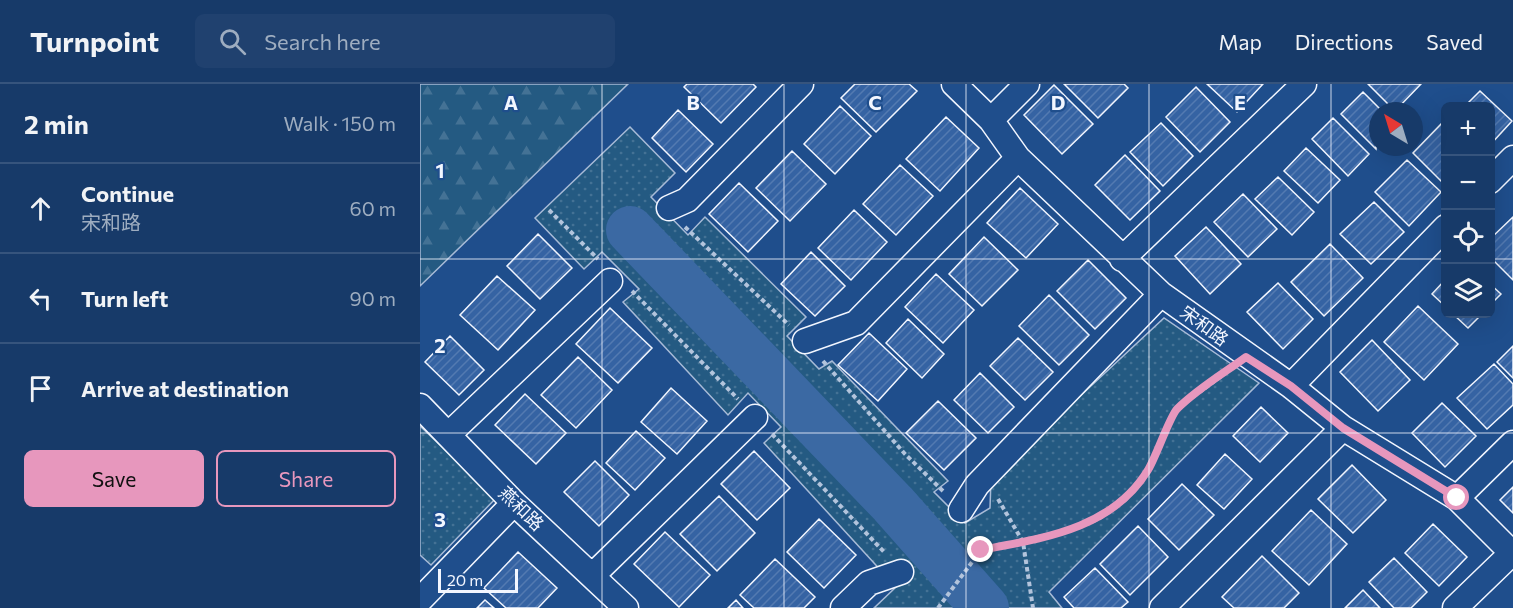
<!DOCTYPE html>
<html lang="en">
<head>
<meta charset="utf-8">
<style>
	:root { --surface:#173a69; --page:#20416f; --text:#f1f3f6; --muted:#9eadc0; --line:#36547d; --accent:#e797bd }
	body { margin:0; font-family:Commissioner,"Noto Sans SC",sans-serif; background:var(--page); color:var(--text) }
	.controls { position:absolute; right:18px; top:18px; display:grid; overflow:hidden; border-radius:9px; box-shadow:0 6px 24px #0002 }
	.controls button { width:54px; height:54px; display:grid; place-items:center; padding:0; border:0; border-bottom:2px solid var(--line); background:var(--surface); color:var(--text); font:30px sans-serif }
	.compass { position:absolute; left:949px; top:18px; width:54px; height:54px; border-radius:50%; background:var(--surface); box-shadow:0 6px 24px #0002; rotate:322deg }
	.scale { position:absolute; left:18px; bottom:15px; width:80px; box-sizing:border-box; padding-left:6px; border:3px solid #f2f6ff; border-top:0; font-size:16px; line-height:21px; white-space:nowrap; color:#f2f6ff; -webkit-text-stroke:4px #1f4e8c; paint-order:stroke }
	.stop { position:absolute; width:18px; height:18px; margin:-14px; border:4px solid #e797bd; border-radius:50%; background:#fff }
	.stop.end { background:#e797bd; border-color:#fff; box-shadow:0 2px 6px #0008 }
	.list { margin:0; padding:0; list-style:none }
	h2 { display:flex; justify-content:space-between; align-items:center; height:78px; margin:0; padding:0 24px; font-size:26px }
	h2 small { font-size:20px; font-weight:400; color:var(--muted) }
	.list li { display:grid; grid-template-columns:39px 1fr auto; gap:18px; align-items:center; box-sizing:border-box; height:90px; padding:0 24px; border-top:2px solid var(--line) }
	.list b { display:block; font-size:22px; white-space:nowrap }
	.list p { margin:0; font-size:20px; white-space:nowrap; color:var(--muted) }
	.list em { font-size:20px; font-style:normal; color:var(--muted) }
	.actions { display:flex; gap:12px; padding:18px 24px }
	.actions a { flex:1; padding:14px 0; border:2px solid var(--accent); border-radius:9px; text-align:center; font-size:21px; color:var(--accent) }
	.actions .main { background:var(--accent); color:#111 }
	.icon { flex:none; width:33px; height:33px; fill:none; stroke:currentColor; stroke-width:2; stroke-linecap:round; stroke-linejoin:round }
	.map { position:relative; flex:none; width:1093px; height:524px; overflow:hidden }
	header { display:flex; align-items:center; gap:36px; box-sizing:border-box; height:84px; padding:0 30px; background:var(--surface); border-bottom:2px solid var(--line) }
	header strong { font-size:28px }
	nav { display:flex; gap:33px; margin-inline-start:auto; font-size:21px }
	.search { width:420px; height:54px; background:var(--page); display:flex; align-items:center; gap:15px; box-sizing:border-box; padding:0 21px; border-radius:9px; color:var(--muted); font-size:22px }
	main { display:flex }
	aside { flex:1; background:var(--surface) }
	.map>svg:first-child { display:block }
</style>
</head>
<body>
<header>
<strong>Turnpoint</strong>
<div class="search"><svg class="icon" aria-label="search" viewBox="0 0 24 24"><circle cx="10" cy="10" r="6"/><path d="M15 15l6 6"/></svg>Search here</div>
<nav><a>Map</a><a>Directions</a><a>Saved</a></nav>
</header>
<main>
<aside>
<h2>2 min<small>Walk · 150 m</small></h2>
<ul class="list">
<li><svg class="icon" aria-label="ahead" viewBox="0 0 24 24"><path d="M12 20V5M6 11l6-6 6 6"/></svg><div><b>Continue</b><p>宋和路</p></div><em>60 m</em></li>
<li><svg class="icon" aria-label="left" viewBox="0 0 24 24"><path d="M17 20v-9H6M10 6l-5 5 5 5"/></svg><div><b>Turn left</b></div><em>90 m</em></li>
<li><svg class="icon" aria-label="arrive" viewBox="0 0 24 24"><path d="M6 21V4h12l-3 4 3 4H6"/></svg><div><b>Arrive at destination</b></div></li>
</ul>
<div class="actions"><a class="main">Save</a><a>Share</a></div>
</aside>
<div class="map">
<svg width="1093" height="524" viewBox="0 0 1093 524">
	<defs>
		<pattern id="forest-firs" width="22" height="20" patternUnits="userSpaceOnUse" patternTransform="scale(1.5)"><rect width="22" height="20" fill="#245a82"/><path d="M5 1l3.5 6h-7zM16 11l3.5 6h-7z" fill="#447295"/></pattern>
		<pattern id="park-dots" width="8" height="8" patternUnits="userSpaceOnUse" patternTransform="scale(1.5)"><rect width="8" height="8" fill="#245a82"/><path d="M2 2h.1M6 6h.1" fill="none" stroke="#447295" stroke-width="1.8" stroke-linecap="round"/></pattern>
		<pattern id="building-hatch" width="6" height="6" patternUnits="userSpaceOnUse" patternTransform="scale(1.5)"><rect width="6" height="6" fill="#3563a3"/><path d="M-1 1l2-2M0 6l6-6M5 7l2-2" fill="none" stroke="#537ab1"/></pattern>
	</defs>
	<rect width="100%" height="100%" fill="#1f4e8c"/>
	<!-- forest -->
	<path fill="url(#forest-firs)" stroke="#a8bbd7" stroke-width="1.5" d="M0 0H208L0 202Z"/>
	<!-- park -->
	<path fill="url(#park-dots)" stroke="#a8bbd7" stroke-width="1.5" d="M210 43 255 89 231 113 268 151 285 133 386 233 367 252 399 285 412 277 528 397 514 408 545 439 570 424 571 395 744 234 839 299 629 508 642 524H454L476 503 344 359 361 343 328 309 308 331 203 218 219 205 182 168 164 185 115 134Z
		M0 342 76 414 11 481 0 471Z"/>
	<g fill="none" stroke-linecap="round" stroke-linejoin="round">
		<!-- river -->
		<path stroke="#3b69a3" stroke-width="48" d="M210 146 473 420 565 524"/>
	</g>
	<!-- building -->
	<path fill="url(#building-hatch)" stroke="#f2f6ff" stroke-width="1.5" d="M267 0H333L336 3 301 39 264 3Z
		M435 0H489L497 7 456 48 421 14Z
		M644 0H704L708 4 678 34Z
		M787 0H843L817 28Z
		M948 0H1001L975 27Z
		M634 1 673 40 642 70 604 31Z
		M776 3 810 38 780 68 746 33Z
		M1060 7 1092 37 1070 61V22H1045Z
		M943 8 962 27H958L956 65 921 30Z
		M420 22 451 52 415 90 384 60Z
		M258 26 293 60 266 88 232 54Z
		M526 33 559 64 520 107 486 75Z
		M913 34 949 70 928 92 892 55Z
		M741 39 773 72 743 102 710 68Z
		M1022 39 1026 42V102L993 69Z
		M886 64 920 96 898 119 864 87Z
		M372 67 406 100 370 137 336 104Z
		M705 71 740 107 710 136 675 101Z
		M987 76 1021 108 989 142 955 108Z
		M480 81 513 112 476 151 443 120Z
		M858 93 894 128 872 151 835 115Z
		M319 99 358 137 328 168 289 130Z
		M600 104 638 140 606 174 567 139Z
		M823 110 857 145 828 173 794 138Z
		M954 118 984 148 951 180 920 150Z
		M434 126 467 158 431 196 398 164Z
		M1093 133V196L1070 173V155Z
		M786 143 821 180 790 210 755 172Z
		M118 150 152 184 120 215 87 182Z
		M564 153 598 186 562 222 529 190Z
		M910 160 943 194 904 232 871 198Z
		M391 168 425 202 395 232 361 200Z
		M668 176 706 214 675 245 637 207Z
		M516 190 554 226 523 259 485 223Z
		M77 192 115 226 78 266 40 231Z
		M1026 195V223L1012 210Z
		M858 199 893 235 863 265 827 228Z
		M1070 200 1081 210 1070 221Z
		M629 211 669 251 639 281 599 242Z
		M998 222 1038 260 1004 296 964 258Z
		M190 224 232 264 198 299 156 260Z
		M1033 230H1062L1048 244Z
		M488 235 524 270 502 294 466 259Z
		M449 249 487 285 458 317 418 281Z
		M30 252 64 286 39 311 5 278Z
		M598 254 633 288 605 316 570 282Z
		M952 256 990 296 958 327 920 288Z
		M1093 262V294L1077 278Z
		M158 273 192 306 156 344 121 311Z
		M1074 280 1093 300V321L1067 345 1037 314Z
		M560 289 594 323 568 349 534 316Z
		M251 304 287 337 257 370 221 338Z
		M105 310 146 349 116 380 75 341Z
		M518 317 556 354 524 386 486 349Z
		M1022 319 1056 352 1025 383 992 349Z
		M841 323 868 349 840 378 813 352Z
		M216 347 245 374 215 406 186 379Z
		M334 367 370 404 337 436 301 400Z
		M805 370 832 395 804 425 777 401Z
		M175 377 209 411 179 442 144 408Z
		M932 381 966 416 933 449 898 415Z
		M762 400 794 431 759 466 728 435Z
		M1093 403V429L1080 416Z
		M299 412 335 449 297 487 260 450Z
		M891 426 927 460 889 501 852 467Z
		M399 435 436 471 404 504 367 468Z
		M1013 440 1047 473 1019 502 985 469Z
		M718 442 748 473 710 511 680 480Z
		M245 448 290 491 259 523 214 480Z
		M98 468 137 504 118 524H86L64 504Z
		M842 472 879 509 864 524H814L802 513Z
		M974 474 1007 508 991 524H974L949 498Z
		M355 475 395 513 384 524H334L320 511Z
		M675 484 708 518 701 524H654L644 513Z
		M943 506 960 524H925Z
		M65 516 74 524H57Z
		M316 516 323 524H308Z"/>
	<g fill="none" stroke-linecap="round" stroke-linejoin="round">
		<defs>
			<path id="minor" d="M534 0 571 36 598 74 741 210 871 302 923 344 1037 414 1093 470
				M571 36 607 0
				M1070 97 1093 74
				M249 124 267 116 381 0
				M702 175 884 0
				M385 257 436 239 598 74
				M871 302 1026 143
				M0 322 94 419 206 524
				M28 351 190 197
				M1037 414 1093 359
				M541 426 557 401 741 210
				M172 492 335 333
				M0 516 94 419
				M423 524 449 499 481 488
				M742 524 923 344
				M1035 524 1092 469"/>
		</defs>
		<!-- minor casing -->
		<use href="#minor" stroke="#f2f6ff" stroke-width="27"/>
		<!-- path -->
		<path stroke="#b3c4dc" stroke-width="4" stroke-dasharray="4.5 3" stroke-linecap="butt" d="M129 126 178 175
			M265 143 369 241
			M212 207 318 315
			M403 277 485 370 524 408
			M352 350 465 469
			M578 415 603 458 613 524
			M518 524 561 466 658 444 680 434 706 415 727 388 755 326 807 288"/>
		<!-- minor -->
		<use href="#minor" stroke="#1f4e8c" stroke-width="24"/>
	</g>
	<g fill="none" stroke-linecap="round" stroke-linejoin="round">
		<!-- route -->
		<path stroke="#e797bd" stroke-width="8" d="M561 466C624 454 692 445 728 386 736 373 750 332 757 325 777 305 804 289 826 273L871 302 923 344 1037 414"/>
	</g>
	<!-- grid -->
	<path fill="none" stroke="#f2f6ff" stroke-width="1.5" stroke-opacity="0.55" d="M182 0V524M364 0V524M546 0V524M729 0V524M911 0V524M0 175H1026M1070 175H1093M0 349H1093"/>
	<g text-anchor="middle" stroke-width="4.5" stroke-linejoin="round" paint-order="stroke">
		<!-- street labels -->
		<g font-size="18" fill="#f2f6ff" stroke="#1f4e8c">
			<text transform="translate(784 242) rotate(36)" y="6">宋和路</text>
			<text transform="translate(101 425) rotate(44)" y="6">燕和路</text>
		</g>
	</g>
	<g font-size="20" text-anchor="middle" font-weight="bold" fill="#f2f6ff" stroke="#1f4e8c" stroke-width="4.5" stroke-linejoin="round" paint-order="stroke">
		<text x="91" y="26">A</text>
		<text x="273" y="26">B</text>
		<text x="455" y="26">C</text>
		<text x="638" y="26">D</text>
		<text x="820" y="26">E</text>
		<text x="20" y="94">1</text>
		<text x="20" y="269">2</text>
		<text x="20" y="443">3</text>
	</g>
</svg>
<div class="controls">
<button>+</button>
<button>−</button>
<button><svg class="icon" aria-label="locate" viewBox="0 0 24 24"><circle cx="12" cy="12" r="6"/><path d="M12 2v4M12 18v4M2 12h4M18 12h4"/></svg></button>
<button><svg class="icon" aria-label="layers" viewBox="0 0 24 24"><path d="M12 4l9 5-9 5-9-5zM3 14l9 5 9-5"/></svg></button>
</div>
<svg class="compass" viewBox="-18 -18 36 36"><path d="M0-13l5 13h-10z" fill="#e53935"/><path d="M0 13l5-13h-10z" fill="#9eadc0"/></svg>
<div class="scale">20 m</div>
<div class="stop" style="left:1037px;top:414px"></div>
<div class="stop end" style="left:561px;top:466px"></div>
</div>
</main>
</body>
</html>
